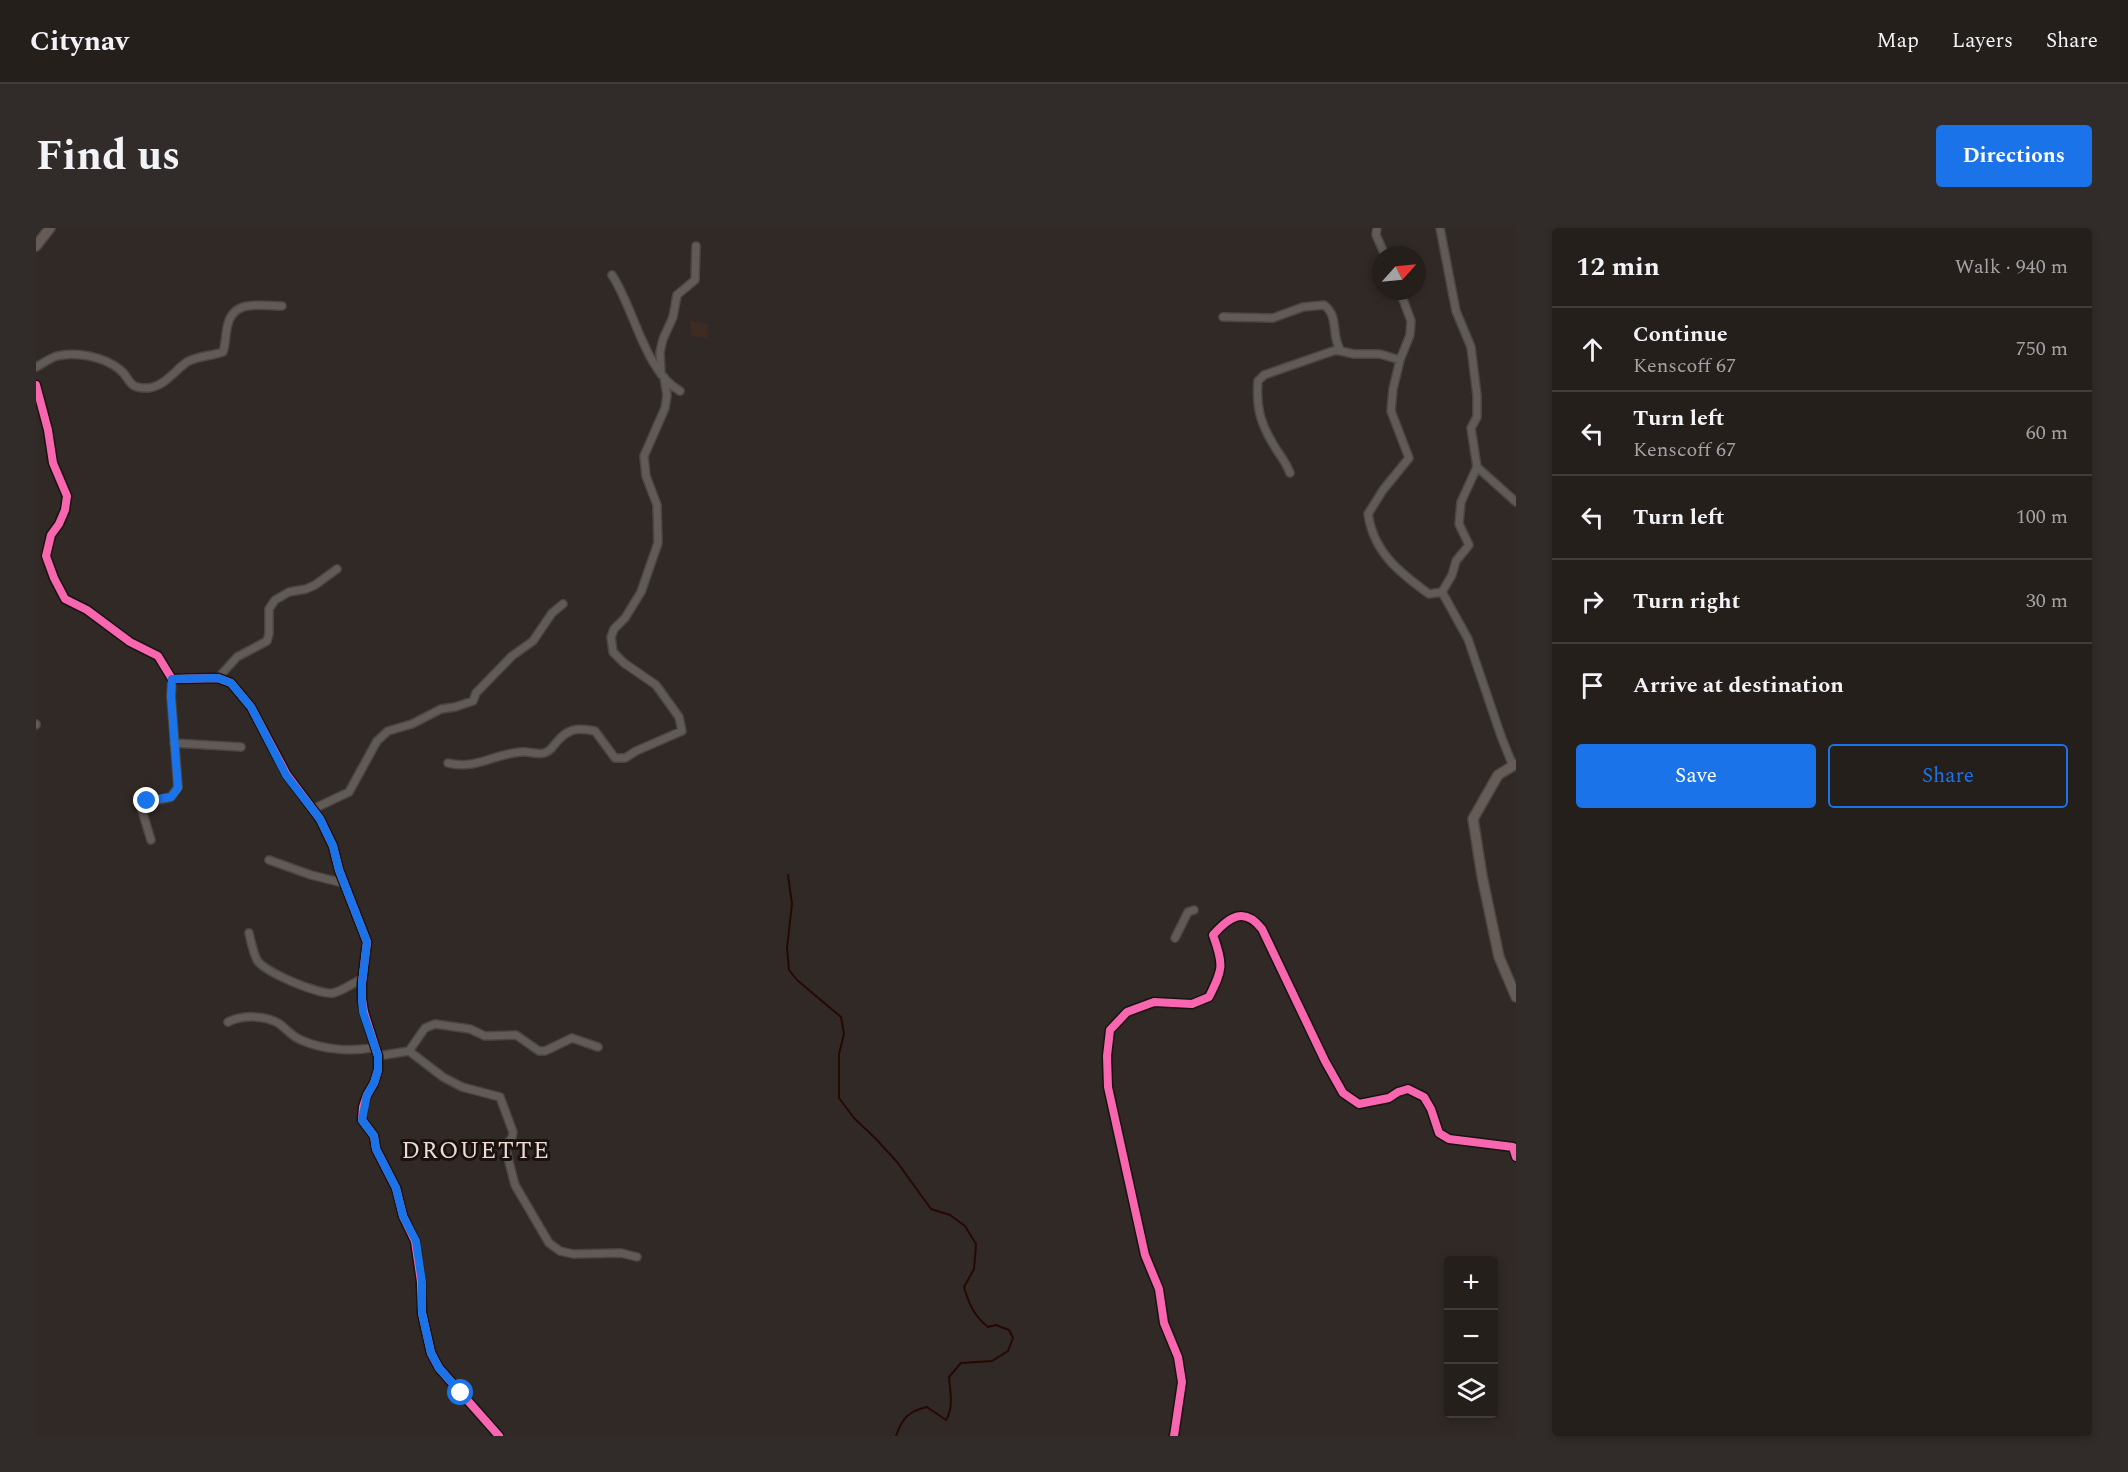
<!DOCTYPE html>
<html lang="en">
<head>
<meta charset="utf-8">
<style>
	:root { --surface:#251f1c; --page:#312c29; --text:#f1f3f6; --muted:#a3a2a3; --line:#423d3b; --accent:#1a73e8 }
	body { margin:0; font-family:Spectral,serif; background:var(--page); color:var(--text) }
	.controls { position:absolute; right:18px; bottom:18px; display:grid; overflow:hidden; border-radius:6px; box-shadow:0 3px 9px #0003 }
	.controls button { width:54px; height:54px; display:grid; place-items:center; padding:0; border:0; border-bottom:2px solid var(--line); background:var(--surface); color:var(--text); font:30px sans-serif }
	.compass { position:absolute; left:1336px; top:18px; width:54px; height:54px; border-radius:50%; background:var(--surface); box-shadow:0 3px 9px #0003; rotate:63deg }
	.stop { position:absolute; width:18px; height:18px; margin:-14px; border:4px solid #1a73e8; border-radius:50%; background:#fff }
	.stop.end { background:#1a73e8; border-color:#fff; box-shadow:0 2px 6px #0008 }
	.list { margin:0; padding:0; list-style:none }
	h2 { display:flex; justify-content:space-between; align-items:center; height:78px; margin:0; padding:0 24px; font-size:26px }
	h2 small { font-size:20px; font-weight:400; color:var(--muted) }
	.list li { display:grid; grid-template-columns:39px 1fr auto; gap:18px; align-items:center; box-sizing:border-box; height:84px; padding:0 24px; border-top:2px solid var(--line) }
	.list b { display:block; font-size:22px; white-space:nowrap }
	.list p { margin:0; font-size:20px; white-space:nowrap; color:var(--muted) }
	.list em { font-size:20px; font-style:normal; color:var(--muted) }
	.actions { display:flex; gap:12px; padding:18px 24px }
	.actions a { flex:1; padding:14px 0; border:2px solid var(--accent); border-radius:6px; text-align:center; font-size:21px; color:var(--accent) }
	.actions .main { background:var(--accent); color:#fff }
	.icon { flex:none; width:33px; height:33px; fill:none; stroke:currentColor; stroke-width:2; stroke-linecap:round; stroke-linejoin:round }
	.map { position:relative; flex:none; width:1480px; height:1208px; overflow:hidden; border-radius:6px }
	header { display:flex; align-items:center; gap:36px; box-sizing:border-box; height:84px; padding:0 30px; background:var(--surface); border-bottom:2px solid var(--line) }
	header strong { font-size:28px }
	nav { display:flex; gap:33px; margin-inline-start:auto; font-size:21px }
	.intro { display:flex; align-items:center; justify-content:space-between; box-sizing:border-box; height:144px; padding:0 36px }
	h1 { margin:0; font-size:42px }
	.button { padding:15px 27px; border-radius:6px; background:var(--accent); color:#fff; font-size:21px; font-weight:700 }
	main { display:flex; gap:36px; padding:0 36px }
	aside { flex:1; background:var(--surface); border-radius:6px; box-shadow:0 3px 9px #0003 }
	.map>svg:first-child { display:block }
</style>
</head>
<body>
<header>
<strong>Citynav</strong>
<nav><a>Map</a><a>Layers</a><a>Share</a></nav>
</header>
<div class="intro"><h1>Find us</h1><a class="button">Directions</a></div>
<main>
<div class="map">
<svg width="1480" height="1208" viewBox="0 0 1480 1208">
	<rect width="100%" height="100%" fill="#312925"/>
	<!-- built -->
	<path fill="#3e2b22" d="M654 92 672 96 671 110 655 108Z"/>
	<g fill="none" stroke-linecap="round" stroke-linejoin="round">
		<!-- stream -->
		<path stroke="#260903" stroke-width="2" d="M752 647 756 676 751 720 753 742 761 752 805 789 808 806 803 826V870L818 890 840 911 861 934 895 981 914 987 929 998 940 1016 938 1041 928 1059C933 1076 938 1088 952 1099L960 1097 973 1102 977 1110 972 1123 956 1133 925 1135 913 1149C914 1163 918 1179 910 1192L891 1179C873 1183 866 1190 860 1208"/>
		<defs>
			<path id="street" d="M1341 0 1340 7 1349 27
				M1404 0 1420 83 1435 119 1441 167V189L1435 200 1441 239
				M576 47C598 80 609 144 644 163
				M1364 63 1375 93 1374 107 1364 132 1357 161 1355 183 1373 230 1347 262 1332 286C1338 325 1363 344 1393 366L1406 364 1432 411 1465 508 1477 538
				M1187 89 1237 90 1267 79 1288 77C1304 89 1294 107 1305 123
				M0 139C6 136 14 130 21 128 40 123 68 129 83 141 95 149 90 161 112 160 128 159 139 142 151 134 161 128 175 128 187 124 190 115 189 109 191 100 196 70 224 78 246 78
				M625 146 624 124 627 111 637 89 641 67 659 52 660 18
				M0 157 12 202 17 235 31 268 29 282 23 296 15 307 10 328 18 350 29 371 51 382 94 414 122 428 136 451 182 450 195 455 215 479 251 547 284 591 297 618 303 642 331 714 326 755V771L328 784 342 828V842L338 855 331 867 327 879 326 892 338 908 340 921 360 960 367 988 379 1013 385 1054 386 1085 395 1125 403 1140 463 1208
				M1441 239 1480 274
				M1254 245C1250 234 1243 226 1237 216 1224 194 1220 179 1222 153L1228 147 1300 122 1318 126H1344L1364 132
				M1406 364 1416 347 1420 333 1433 317 1423 296 1425 274 1441 239
				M182 450 201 429 231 413 233 406V381L239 372 253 364 270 361 279 357 301 341
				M0 496V497
				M138 515 205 519
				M412 535C440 542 457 526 485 524 493 523 501 527 508 525 513 524 516 520 519 516 531 501 540 499 559 503L579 530H589L600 523 646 503 643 489 620 457 588 435 577 424 575 409 578 401 589 390 605 364 622 315 621 277 610 248 608 228 629 180 631 167 628 149
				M277 581 313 564 341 513 352 503 376 496 405 481 419 479 437 473 440 465 476 428 497 413 516 385 527 376
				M115 612 104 576 135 569 142 559 135 468 136 451
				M233 632 275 647 307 655
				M213 705C215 714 217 724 221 732 228 744 283 767 297 765 306 763 317 755 326 751
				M1139 710 1152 684 1158 682
				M192 794C206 787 228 787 242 795 250 800 255 808 265 812 287 822 316 824 340 819
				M373 823 389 800 399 796 434 801 449 808 480 807 503 823H509L536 810 562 819
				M342 828 373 823 407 849 426 859 464 869 477 904 476 910 469 918 479 957 513 1015 524 1023 537 1026 585 1025 601 1029
				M1138 1208 1146 1154 1142 1129 1128 1095 1123 1061 1109 1027 1072 859 1071 828 1074 802 1091 784 1118 774 1156 776 1173 769C1187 741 1188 737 1177 707 1193 689 1208 678 1226 701L1289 833 1307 865 1323 876 1353 870 1362 864 1372 861 1388 869 1395 881 1403 905 1413 911 1477 919 1480 929"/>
			<path id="secondary" d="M0 18 14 0
				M1480 536 1462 547 1437 591 1446 648 1463 729 1480 769"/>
		</defs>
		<!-- street casing -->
		<use href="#street" stroke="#4c4542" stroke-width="10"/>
		<!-- secondary casing -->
		<use href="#secondary" stroke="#4c4542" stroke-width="12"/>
		<!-- street -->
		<use href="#street" stroke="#615b58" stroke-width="7"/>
		<!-- secondary -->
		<use href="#secondary" stroke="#665c57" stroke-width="9"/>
		<defs>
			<path id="cycleway" d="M0 157 12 202 17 235 31 268 29 282 23 296 15 307 10 328 18 350 29 371 51 382 94 414 122 428 136 451 182 450 195 455 215 479 251 547 284 591 297 618 303 642 331 714 326 755V771L328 784 342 828V842L338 855 331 867 327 879 326 892 338 908 340 921 360 960 367 988 379 1013 385 1054 386 1085 395 1125 403 1140 463 1208
				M1138 1208 1146 1154 1142 1129 1128 1095 1123 1061 1109 1027 1072 859 1071 828 1074 802 1091 784 1118 774 1156 776 1173 769C1187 741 1188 737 1177 707 1193 689 1208 678 1226 701L1289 833 1307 865 1323 876 1353 870 1362 864 1372 861 1388 869 1395 881 1403 905 1413 911 1477 919 1480 929"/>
		</defs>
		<!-- cycleway casing -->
		<use href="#cycleway" stroke="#19120f" stroke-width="11"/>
		<!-- cycleway -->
		<use href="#cycleway" stroke="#f766af" stroke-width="8"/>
	</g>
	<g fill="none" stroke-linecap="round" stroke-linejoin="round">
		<!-- route -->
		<path stroke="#1a73e8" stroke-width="8" d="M111 573 135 569 142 560 135 468 136 451 182 450 195 455 215 479 250 547 284 591 297 618 303 642 331 714 326 755V771L327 784 342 828V842L338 855 331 867 326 892 338 908 340 921 360 960 367 988 380 1013 386 1054V1085L395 1125 403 1140 425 1165"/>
	</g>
	<g text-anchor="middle" stroke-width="6" stroke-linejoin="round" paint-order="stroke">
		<!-- quarter labels -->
		<g font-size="24" letter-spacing="1.5" fill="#efdbd2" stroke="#19120f">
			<text x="440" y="930">DROUETTE</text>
		</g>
	</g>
</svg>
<div class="controls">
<button>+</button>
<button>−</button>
<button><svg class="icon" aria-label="layers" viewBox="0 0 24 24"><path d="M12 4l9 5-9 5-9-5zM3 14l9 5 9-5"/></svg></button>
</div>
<svg class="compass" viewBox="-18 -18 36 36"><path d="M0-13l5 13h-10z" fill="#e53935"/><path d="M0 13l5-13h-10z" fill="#a3a2a3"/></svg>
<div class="stop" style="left:425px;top:1165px"></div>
<div class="stop end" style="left:111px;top:573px"></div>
</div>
<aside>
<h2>12 min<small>Walk · 940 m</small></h2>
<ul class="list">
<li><svg class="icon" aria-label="ahead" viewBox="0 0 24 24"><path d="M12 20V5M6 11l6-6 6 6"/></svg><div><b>Continue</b><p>Kenscoff 67</p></div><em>750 m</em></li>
<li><svg class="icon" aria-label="left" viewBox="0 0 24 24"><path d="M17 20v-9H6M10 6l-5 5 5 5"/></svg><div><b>Turn left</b><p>Kenscoff 67</p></div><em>60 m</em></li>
<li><svg class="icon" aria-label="left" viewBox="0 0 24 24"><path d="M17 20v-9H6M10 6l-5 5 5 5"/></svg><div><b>Turn left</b></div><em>100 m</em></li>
<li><svg class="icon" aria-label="right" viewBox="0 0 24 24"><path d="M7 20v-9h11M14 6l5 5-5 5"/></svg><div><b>Turn right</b></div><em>30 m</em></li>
<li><svg class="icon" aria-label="arrive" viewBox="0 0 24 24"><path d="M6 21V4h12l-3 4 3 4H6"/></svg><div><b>Arrive at destination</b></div></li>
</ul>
<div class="actions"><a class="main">Save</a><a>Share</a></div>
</aside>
</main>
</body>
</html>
